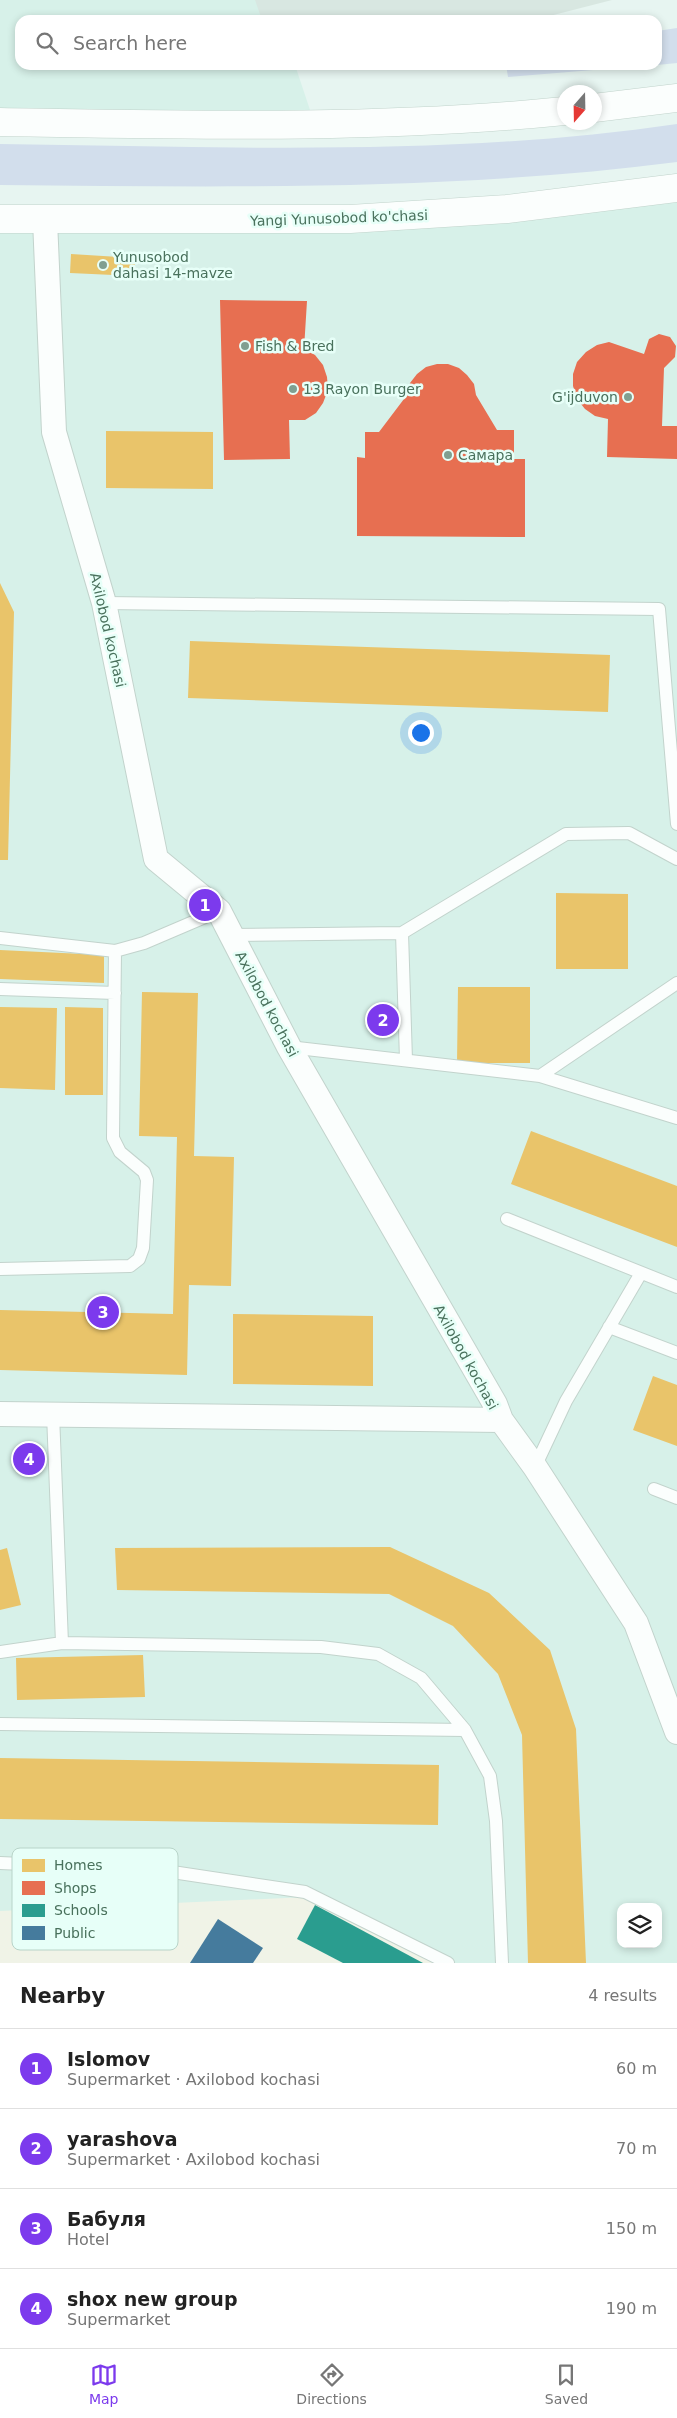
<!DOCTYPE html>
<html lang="en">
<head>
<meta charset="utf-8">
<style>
	:root { --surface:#fff; --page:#f6f6f6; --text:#222; --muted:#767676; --line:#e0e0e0; --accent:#7c3aed }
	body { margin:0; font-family:"DejaVu Sans",sans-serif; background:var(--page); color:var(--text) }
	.controls { position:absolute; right:15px; bottom:15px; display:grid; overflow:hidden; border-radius:10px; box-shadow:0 2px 8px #0003 }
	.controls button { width:45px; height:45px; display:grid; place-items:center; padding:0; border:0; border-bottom:1px solid var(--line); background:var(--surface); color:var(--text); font:25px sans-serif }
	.compass { position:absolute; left:557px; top:85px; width:45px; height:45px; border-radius:50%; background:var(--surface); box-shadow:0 2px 8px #0003; rotate:200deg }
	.you { position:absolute; left:420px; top:732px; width:18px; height:18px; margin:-12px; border:4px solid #fff; border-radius:50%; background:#1a73e8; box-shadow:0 0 0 8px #1a73e833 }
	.badge { display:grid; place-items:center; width:32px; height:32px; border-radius:50%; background:var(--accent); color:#fff; font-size:16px; font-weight:700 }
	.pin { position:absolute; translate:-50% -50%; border:2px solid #fff; box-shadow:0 1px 5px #0006 }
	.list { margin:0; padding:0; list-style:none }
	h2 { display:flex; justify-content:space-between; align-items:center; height:65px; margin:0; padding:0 20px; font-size:21px }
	h2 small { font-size:16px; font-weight:400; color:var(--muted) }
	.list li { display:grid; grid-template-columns:32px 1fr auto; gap:15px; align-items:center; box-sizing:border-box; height:80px; padding:0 20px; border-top:1px solid var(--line) }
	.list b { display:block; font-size:19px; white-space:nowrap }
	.list p { margin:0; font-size:16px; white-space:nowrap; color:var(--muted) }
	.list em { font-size:16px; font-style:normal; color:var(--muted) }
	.icon { flex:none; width:28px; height:28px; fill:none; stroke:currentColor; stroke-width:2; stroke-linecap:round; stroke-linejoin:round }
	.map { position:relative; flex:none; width:677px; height:1963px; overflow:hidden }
	.search { position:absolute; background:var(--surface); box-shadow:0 2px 8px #0003; left:15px; right:15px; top:15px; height:55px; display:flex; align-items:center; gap:12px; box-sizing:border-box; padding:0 18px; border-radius:15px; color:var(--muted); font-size:19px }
	.sheet { height:385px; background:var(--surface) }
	nav { display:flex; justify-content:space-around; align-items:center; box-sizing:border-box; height:70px; border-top:1px solid var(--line); background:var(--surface); font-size:14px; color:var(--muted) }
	nav a { display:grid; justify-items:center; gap:2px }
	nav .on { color:var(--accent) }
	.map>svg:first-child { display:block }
</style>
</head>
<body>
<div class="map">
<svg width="677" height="1963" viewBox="0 0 677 1963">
	<rect width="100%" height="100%" fill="#e7f5f1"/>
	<!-- residential -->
	<path fill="#d7f1e9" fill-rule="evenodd" d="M0 0H274L281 20H20V65H295L315 125 0 122Z
		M677 188V1963H0V219L266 221ZM621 1907H658V1944H621Z"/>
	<!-- industrial -->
	<path fill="#d8e7e1" d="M255 0H612L534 20H262Z"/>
	<!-- education -->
	<path fill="#f0f3e7" d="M307 1897 436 1963H0V1911Z"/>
	<!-- green -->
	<path fill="#d2deec" d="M677 28V63L657 65V31Z
		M506 65H654L508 77Z
		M677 124V162C452 191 226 187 0 185V144C226 147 453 157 677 124Z"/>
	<!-- homes -->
	<path fill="#e9c46a" d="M71 254 135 258V276L70 273Z
		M106 431 213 432V489L106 488Z
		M0 583 14 612 8 860H0Z
		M190 641 610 655 608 712 188 698Z
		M556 893 628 894V969H556Z
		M0 950 104 955V983L0 979Z
		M458 987H530V1063H457Z
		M142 992 198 993 194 1156 234 1157 231 1286 189 1285 187 1375 0 1370V1310L173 1314 177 1137 139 1136Z
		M0 1007 57 1008 55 1090 0 1088Z
		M65 1007 103 1008V1095H65Z
		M531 1131 677 1186V1247L511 1184Z
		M233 1314 373 1316V1386L233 1384Z
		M653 1376 677 1385V1446L633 1430Z
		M390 1547 489 1593 550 1650 576 1729 586 1963H528L522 1735 498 1674 453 1626 389 1594 117 1590 115 1548Z
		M7 1548 21 1605 0 1610V1550Z
		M143 1655 145 1697 17 1700 16 1658Z
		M0 1758 439 1765 438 1825 0 1819Z"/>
	<!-- shops -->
	<path fill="#e76f51" d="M220 300 307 301 304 349 315 355 323 365 327 377 328 390 323 403 316 413 305 420H289L290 459 224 460Z
		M659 334 670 337 676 346 675 357 664 368 662 426H677V459L607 457 608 419 595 416 585 409 577 399 573 386V374L577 362 586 352 597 345 609 342 644 354 649 339Z
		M437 364H448L459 368 467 375 474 384 476 395 497 430H514V459H525V537L357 536V457L365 458V432H379L407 395 410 383 417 374 426 367Z"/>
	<!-- schools -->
	<path fill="#2a9d8f" d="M315 1905 423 1963H343L297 1939Z"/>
	<!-- public -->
	<path fill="#457b9d" d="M218 1919 263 1948 253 1963H190Z"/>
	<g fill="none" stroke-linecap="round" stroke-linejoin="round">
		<defs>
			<path id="service" d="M104 603 659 609 677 824
				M231 935 402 933
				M0 938 115 951 144 943 219 911
				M0 989 115 993
				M289 1047 540 1076 677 983
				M406 1060 402 933 566 834 629 833 677 859
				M540 1076 677 1118
				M507 1219 677 1287
				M0 1269 130 1266 139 1259 143 1248 147 1180 144 1172 120 1152 113 1138 115 951
				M609 1327 677 1353
				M53 1414 62 1643
				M535 1467 566 1401 641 1273
				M654 1489 677 1498
				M0 1652 62 1643 321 1647 378 1654 421 1678 465 1730 490 1776 496 1821 502 1963
				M0 1724 465 1730
				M0 1863 159 1870 305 1892 448 1963"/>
			<path id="minor" d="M45 220 54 432 104 603 156 859 219 911 289 1047 495 1404 501 1420 535 1467 636 1623 677 1732
				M0 1414 501 1420"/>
			<path id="secondary" d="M594 108 677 98
				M0 122C188 125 377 130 564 111
				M0 219H350L507 209 677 188"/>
		</defs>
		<!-- service casing -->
		<use href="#service" stroke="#c2d3cc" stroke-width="14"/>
		<!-- minor casing -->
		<use href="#minor" stroke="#c2d3cc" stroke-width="26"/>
		<!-- secondary casing -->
		<use href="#secondary" stroke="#c1d3cb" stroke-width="29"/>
		<!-- service -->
		<use href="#service" stroke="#fbfefd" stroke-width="12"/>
		<!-- minor -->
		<use href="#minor" stroke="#fbfefd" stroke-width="24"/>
		<!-- secondary -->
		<use href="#secondary" stroke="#fbfefd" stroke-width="28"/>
	</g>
	<!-- markers -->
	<g fill="#809f90" stroke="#e7fff8" stroke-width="2">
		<circle cx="103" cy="265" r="5"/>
		<circle cx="245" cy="346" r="5"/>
		<circle cx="293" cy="389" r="5"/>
		<circle cx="628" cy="397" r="5"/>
		<circle cx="448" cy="455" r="5"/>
	</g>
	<g text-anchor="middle" stroke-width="5" stroke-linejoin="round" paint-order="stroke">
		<!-- street labels -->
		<g font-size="14" fill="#49715c" stroke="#e7fff8">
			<text transform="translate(339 218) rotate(-2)" y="5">Yangi Yunusobod ko'chasi</text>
			<text transform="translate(108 630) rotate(77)" y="5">Axilobod kochasi</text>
			<text transform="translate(267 1004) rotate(62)" y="5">Axilobod kochasi</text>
			<text transform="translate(466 1357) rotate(61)" y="5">Axilobod kochasi</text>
		</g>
		<!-- poi labels -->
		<g font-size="14" fill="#49715c" stroke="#e7fff8" text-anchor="start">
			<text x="113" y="262">Yunusobod<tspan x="113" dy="16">dahasi 14-mavze</tspan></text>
			<text x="255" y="351">Fish &amp; Bred</text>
			<text x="303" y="394">13 Rayon Burger</text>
			<text x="618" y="402" text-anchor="end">G'ijduvon</text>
			<text x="458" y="460">Самара</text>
		</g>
	</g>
	<!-- legend -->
	<rect x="12" y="1848" width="166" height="102" rx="8" fill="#e7fff8" stroke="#b8d4c9" stroke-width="1"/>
	<rect x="22" y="1859" width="23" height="13" fill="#e9c46a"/>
	<rect x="22" y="1881" width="23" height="14" fill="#e76f51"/>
	<rect x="22" y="1904" width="23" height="13" fill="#2a9d8f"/>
	<rect x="22" y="1926" width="23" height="14" fill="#457b9d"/>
	<g font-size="14" fill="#49715c">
		<text x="54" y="1870">Homes</text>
		<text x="54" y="1893">Shops</text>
		<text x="54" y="1915">Schools</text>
		<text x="54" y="1938">Public</text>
	</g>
</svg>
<div class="controls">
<button><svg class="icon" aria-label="layers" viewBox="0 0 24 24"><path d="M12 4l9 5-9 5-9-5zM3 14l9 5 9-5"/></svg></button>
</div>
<svg class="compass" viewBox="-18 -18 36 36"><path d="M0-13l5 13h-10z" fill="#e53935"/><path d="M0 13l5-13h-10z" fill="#767676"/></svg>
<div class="you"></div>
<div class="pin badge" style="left:205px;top:905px">1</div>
<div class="pin badge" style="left:383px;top:1020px">2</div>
<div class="pin badge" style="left:103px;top:1312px">3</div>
<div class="pin badge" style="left:29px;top:1459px">4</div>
<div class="search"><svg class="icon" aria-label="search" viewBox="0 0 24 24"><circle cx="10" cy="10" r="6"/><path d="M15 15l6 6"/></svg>Search here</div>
</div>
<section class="sheet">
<h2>Nearby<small>4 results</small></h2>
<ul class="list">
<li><span class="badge">1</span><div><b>Islomov</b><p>Supermarket · Axilobod kochasi</p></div><em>60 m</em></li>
<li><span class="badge">2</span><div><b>yarashova</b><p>Supermarket · Axilobod kochasi</p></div><em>70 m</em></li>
<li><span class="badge">3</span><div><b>Бабуля</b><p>Hotel</p></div><em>150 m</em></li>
<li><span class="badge">4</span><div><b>shox new group</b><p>Supermarket</p></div><em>190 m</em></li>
</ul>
</section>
<nav>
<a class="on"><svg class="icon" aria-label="map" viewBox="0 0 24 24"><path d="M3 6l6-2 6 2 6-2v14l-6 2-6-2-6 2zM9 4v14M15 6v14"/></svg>Map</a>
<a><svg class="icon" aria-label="directions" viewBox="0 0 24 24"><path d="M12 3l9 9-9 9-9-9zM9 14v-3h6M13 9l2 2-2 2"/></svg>Directions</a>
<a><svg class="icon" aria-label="saved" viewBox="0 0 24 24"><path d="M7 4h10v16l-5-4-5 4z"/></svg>Saved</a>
</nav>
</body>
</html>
